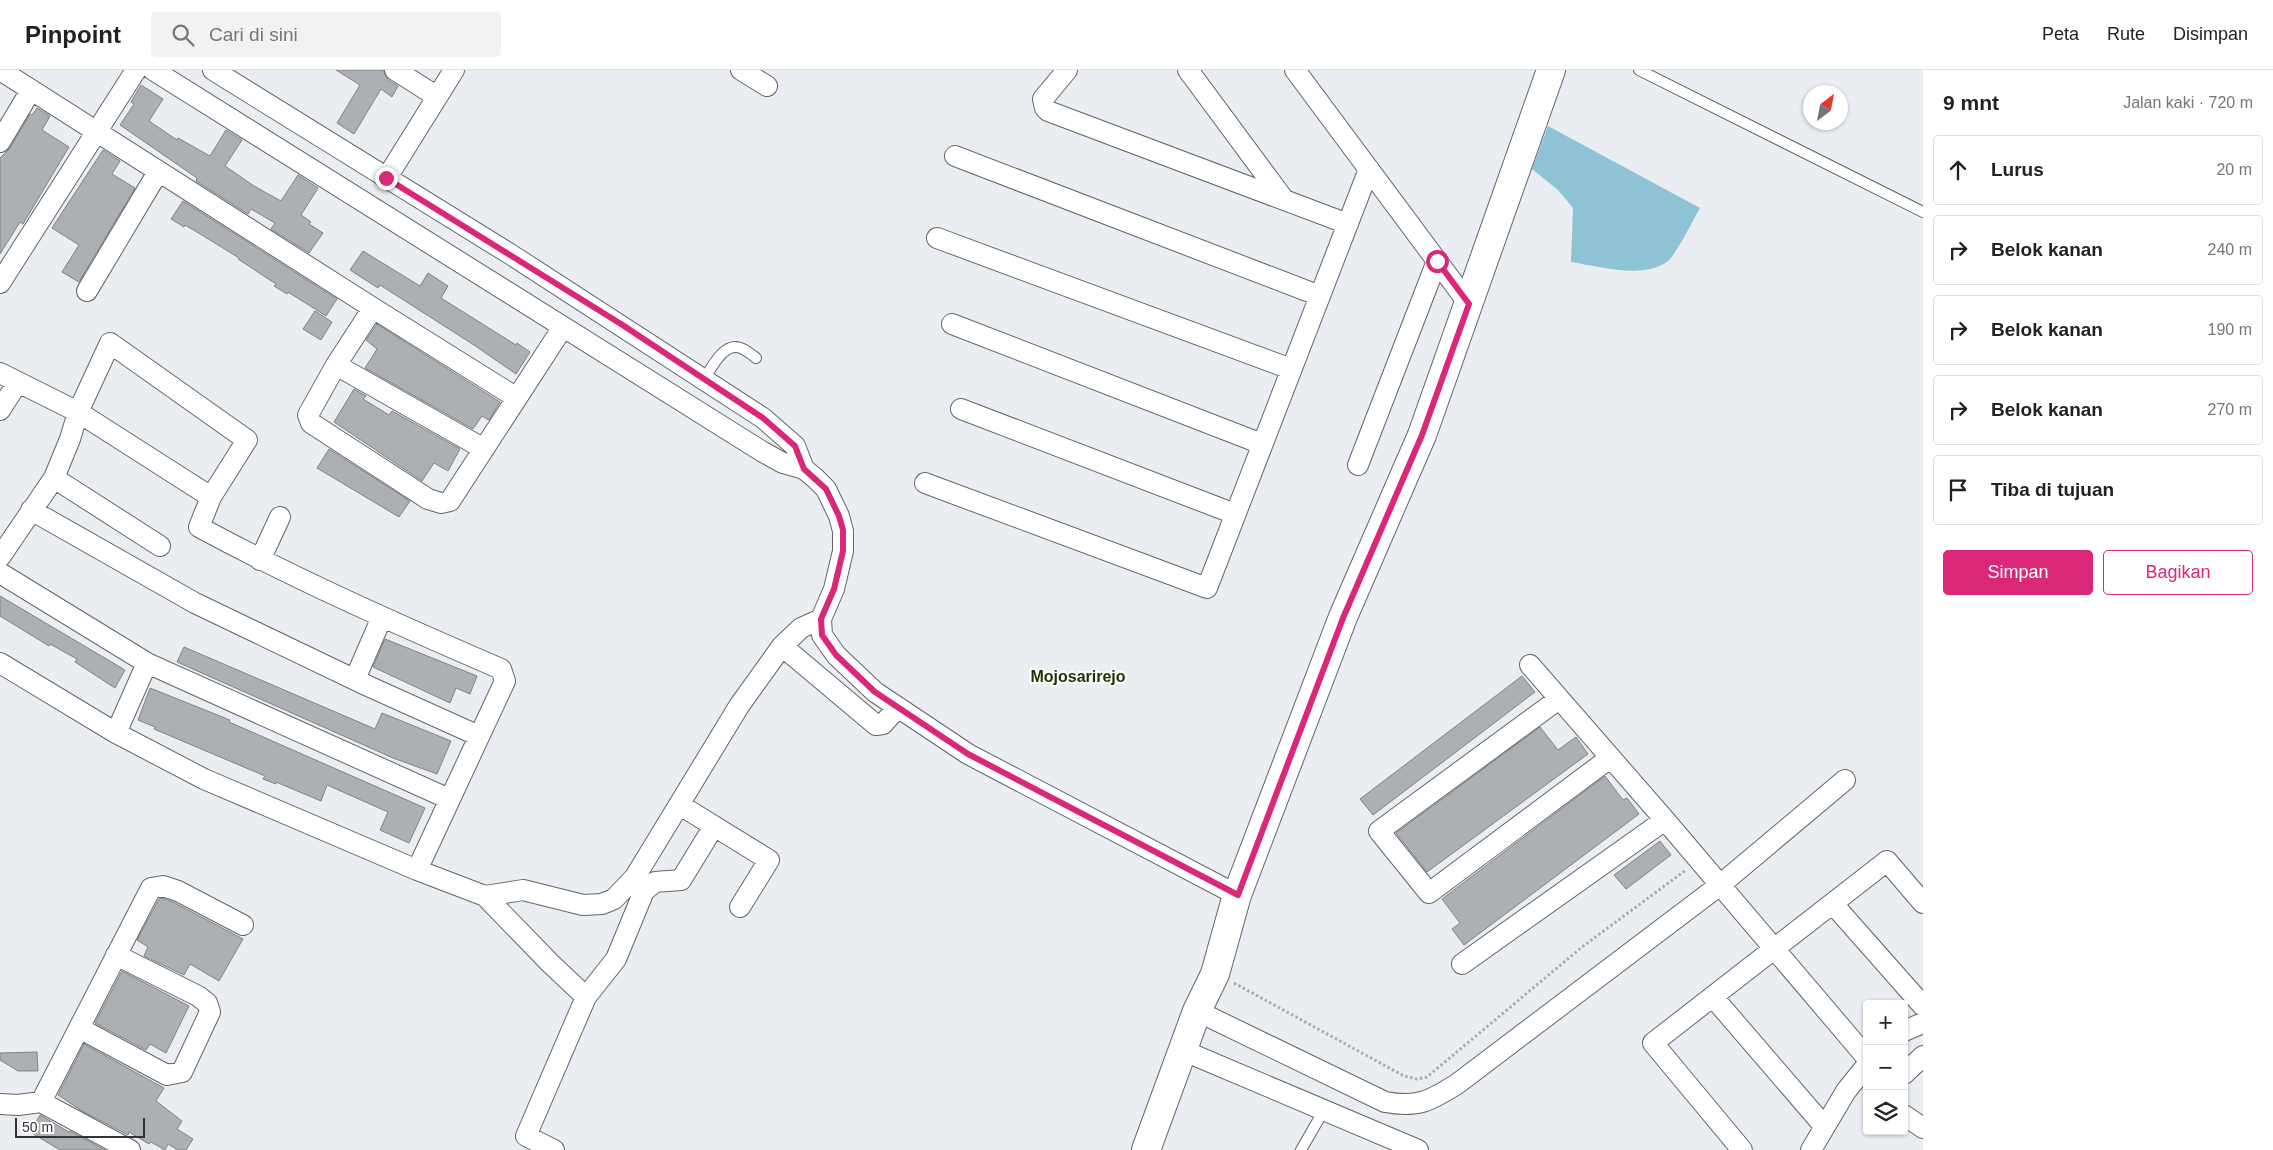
<!DOCTYPE html>
<html lang="id">
<head>
<meta charset="utf-8">
<style>
	:root { --surface:#fff; --page:#f2f2f2; --text:#222; --muted:#767676; --line:#e0e0e0; --accent:#db2777 }
	body { margin:0; font-family:Helvetica,sans-serif; background:var(--page); color:var(--text) }
	.controls { position:absolute; right:15px; bottom:15px; display:grid; overflow:hidden; border-radius:5px; box-shadow:0 1px 4px #0004 }
	.controls button { width:45px; height:45px; display:grid; place-items:center; padding:0; border:0; border-bottom:1px solid var(--line); background:var(--surface); color:var(--text); font:25px sans-serif }
	.compass { position:absolute; left:1803px; top:15px; width:45px; height:45px; border-radius:50%; background:var(--surface); box-shadow:0 1px 4px #0004; rotate:32deg }
	.scale { position:absolute; left:15px; bottom:12px; width:130px; box-sizing:border-box; padding-left:5px; border:2px solid #323334; border-top:0; font-size:14px; line-height:18px; white-space:nowrap; color:#323334; -webkit-text-stroke:4px #fff; paint-order:stroke }
	.stop { position:absolute; width:15px; height:15px; margin:-11px; border:4px solid #db2777; border-radius:50%; background:#fff }
	.stop.end { background:#db2777; border-color:#fff; box-shadow:0 1px 5px #0008 }
	.list { margin:0; padding:0; list-style:none }
	h2 { display:flex; justify-content:space-between; align-items:center; height:65px; margin:0; padding:0 20px; font-size:21px }
	h2 small { font-size:16px; font-weight:400; color:var(--muted) }
	.list li { display:grid; grid-template-columns:32px 1fr auto; gap:15px; align-items:center; box-sizing:border-box; height:70px; margin:0 10px 10px; padding:0 10px; border:1px solid var(--line); border-radius:5px }
	.list b { display:block; font-size:19px; white-space:nowrap }
	.list em { font-size:16px; font-style:normal; color:var(--muted) }
	.actions { display:flex; gap:10px; padding:15px 20px }
	.actions a { flex:1; padding:11px 0; border:1px solid var(--accent); border-radius:5px; text-align:center; font-size:18px; color:var(--accent) }
	.actions .main { background:var(--accent); color:#fff }
	.icon { flex:none; width:28px; height:28px; fill:none; stroke:currentColor; stroke-width:2; stroke-linecap:round; stroke-linejoin:round }
	.map { position:relative; flex:none; width:1923px; height:1080px; overflow:hidden }
	header { display:flex; align-items:center; gap:30px; box-sizing:border-box; height:70px; padding:0 25px; background:var(--surface); border-bottom:1px solid var(--line) }
	header strong { font-size:24px }
	nav { display:flex; gap:28px; margin-inline-start:auto; font-size:18px }
	.search { width:350px; height:45px; background:var(--page); display:flex; align-items:center; gap:12px; box-sizing:border-box; padding:0 18px; border-radius:5px; color:var(--muted); font-size:19px }
	main { display:flex }
	aside { flex:1; background:var(--surface) }
	.map>svg:first-child { display:block }
</style>
</head>
<body>
<header>
<strong>Pinpoint</strong>
<div class="search"><svg class="icon" aria-label="search" viewBox="0 0 24 24"><circle cx="10" cy="10" r="6"/><path d="M15 15l6 6"/></svg>Cari di sini</div>
<nav><a>Peta</a><a>Rute</a><a>Disimpan</a></nav>
</header>
<main>
<div class="map">
<svg width="1923" height="1080" viewBox="0 0 1923 1080">
	<rect width="100%" height="100%" fill="#eaedf1"/>
	<!-- water -->
	<path fill="#8ec2d5" d="M1548 56 1700 138C1693 150 1677 183 1668 191 1644 210 1598 196 1571 192L1573 138 1558 120 1532 99Z"/>
	<!-- building -->
	<path fill="#acafb3" stroke="#818387" d="M336 0H383L388 10 398 16 392 27 381 19 354 64 337 53 360 15Z
		M141 15 163 29 149 51 177 70 178 68 210 86 226 60 242 70 225 96 254 116 281 131 298 105 318 118 301 145 311 152 309 154 323 163 309 183 271 159 275 153 251 139 248 144 196 111 197 108 120 55 134 34 131 32Z
		M37 38 50 46 42 60 69 77 23 154 20 152 0 184V88L10 78 30 44 32 45Z
		M103 80 120 91 112 104 135 118 79 212 62 202 79 175 52 158Z
		M183 131 337 229 326 246 288 222 287 224 274 216 276 214 238 189 239 188 210 170 185 155 184 157 171 149Z
		M363 181 420 216 428 203 448 216 441 228 516 275 517 273 530 282 516 304 474 275 380 215 378 218 350 200Z
		M315 241 332 252 321 270 303 259Z
		M377 254 500 332 489 350 482 346 473 359 365 298 377 279 366 270Z
		M354 319 366 326 363 329 389 345 392 341 460 379 448 401 434 393 422 411 334 352Z
		M329 379 410 431 399 447 317 398Z
		M0 526 125 600 115 618 75 592 77 589 50 574 49 576 0 546Z
		M385 569 477 606 470 624 456 618 450 633 373 597Z
		M184 577 375 659 382 643 451 671 437 704 393 688 177 592Z
		M1522 606 1535 622 1373 745 1360 729Z
		M150 618 230 650 229 652 425 738 409 773 380 760 388 742 327 715 321 731 276 712V714L263 709 265 706 154 659 155 657 138 650Z
		M1540 657 1558 680 1576 667 1588 684 1427 802 1396 763Z
		M1605 706 1623 730 1627 728 1639 744 1464 875 1452 859 1460 853 1442 829Z
		M1660 771 1671 785 1626 819 1614 805Z
		M162 828 173 832 243 869 219 911 190 894 184 905 144 886 148 877 137 870 159 829Z
		M122 901 189 936 166 983 150 974 146 980 95 953Z
		M84 974 164 1018 156 1031 182 1051 177 1059 193 1069 186 1080H178L168 1074 165 1080 151 1072 149 1074 129 1062 128 1065 82 1041 58 1025Z
		M37 982 38 1001H18L0 990V983Z
		M40 1045 69 1062 70 1061 105 1080H60L30 1062Z"/>
	<g fill="none" stroke-linecap="round" stroke-linejoin="round">
		<defs>
			<path id="service" d="M1639 0 1923 142
				M704 309C711 299 722 276 736 277 743 277 751 284 756 288
				M1301 1080 1324 1040"/>
			<path id="minor" d="M0 0 373 238 517 328
				M153 0 763 382 783 393 804 399 815 408 826 419 839 446 843 461V481L834 519 821 549 822 565 836 585 875 622 968 684 1237 825
				M213 0 510 184 763 348 795 376 804 399
				M395 0 436 26
				M741 0 767 16
				M1067 0 1043 29 1045 38 1048 41 1348 154
				M1188 0 1282 127
				M1295 0 1469 234
				M0 72 31 20
				M955 86 1320 226
				M386 109 454 0
				M937 168 1291 299
				M0 213 136 0
				M87 221 158 102
				M373 238 336 295 308 345 311 353 428 429 441 433 450 431 563 257
				M952 254 1262 374
				M336 295 484 379
				M0 303 78 342 211 427
				M961 339 1235 444
				M0 340 18 312
				M1358 395 1437 191
				M54 408 160 476
				M925 413 1207 518 1369 99
				M31 440 195 533 368 616 479 666
				M0 487 54 408 70 369 78 342 110 273 247 370 211 427 199 457C297 510 399 555 501 599L505 611 417 800
				M260 490 280 447
				M0 503 147 593 449 729
				M782 576 876 655 883 654 898 637
				M0 593 116 663 204 709 417 800 485 826 523 820 583 835 602 834 614 829 635 807 739 636 782 576 801 558 821 549
				M1530 595 1665 750 1867 988
				M355 609 382 547
				M1559 629 1379 761 1429 823 1610 688
				M116 663 147 593
				M680 735 769 790 740 837
				M485 826 550 893 586 927 526 1066 554 1080
				M1833 834 1923 936
				M1462 894 1665 750
				M586 927 616 889 644 821 655 812 681 810 714 756
				M1713 927 1824 1056
				M1197 941 1385 1032C1418 1038 1430 1031 1457 1014L1720 815 1845 710
				M79 958 167 1005 182 1002 210 942 207 933 198 926 116 885
				M1904 961 1923 953
				M1182 980 1418 1080
				M1904 1004 1923 986
				M41 1032 151 818 163 816 178 821 243 855
				M0 1034 18 1035 41 1032 130 1080
				M1904 1045 1923 1058
				M1742 1080 1653 973 1887 791 1923 833
				M1811 1080 1846 1021 1867 995"/>
			<path id="secondary" d="M1146 1080 1197 941 1215 904 1237 825 1343 547 1422 365 1551 0"/>
		</defs>
		<!-- service casing -->
		<use href="#service" stroke="#636669" stroke-width="12"/>
		<!-- minor casing -->
		<use href="#minor" stroke="#636669" stroke-width="22"/>
		<!-- secondary casing -->
		<use href="#secondary" stroke="#636669" stroke-width="30"/>
		<!-- path -->
		<path stroke="#aaadaf" stroke-width="3" stroke-dasharray="2.5 2.5" stroke-linecap="butt" d="M1234 913 1404 1006 1417 1009 1427 1007 1582 877 1686 800"/>
		<!-- service -->
		<use href="#service" stroke="#fff" stroke-width="10"/>
		<!-- minor -->
		<use href="#minor" stroke="#fff" stroke-width="20"/>
		<!-- secondary -->
		<use href="#secondary" stroke="#fff" stroke-width="28"/>
	</g>
	<g fill="none" stroke-linecap="round" stroke-linejoin="round">
		<!-- route -->
		<path stroke="#db2777" stroke-width="6" d="M386 108 621 254 763 348 795 376 804 399 826 419 839 446 843 460V481L834 519 821 549 822 565 836 585 875 622 968 684 1238 825 1343 548 1422 365 1469 234 1437 191"/>
	</g>
	<g text-anchor="middle" stroke-width="4" stroke-linejoin="round" paint-order="stroke">
		<!-- quarter labels -->
		<g font-size="16" font-weight="bold" fill="#1b3301" stroke="#fff">
			<text x="1078" y="612">Mojosarirejo</text>
		</g>
	</g>
</svg>
<div class="controls">
<button>+</button>
<button>−</button>
<button><svg class="icon" aria-label="layers" viewBox="0 0 24 24"><path d="M12 4l9 5-9 5-9-5zM3 14l9 5 9-5"/></svg></button>
</div>
<svg class="compass" viewBox="-18 -18 36 36"><path d="M0-13l5 13h-10z" fill="#e53935"/><path d="M0 13l5-13h-10z" fill="#767676"/></svg>
<div class="scale">50 m</div>
<div class="stop" style="left:1437px;top:191px"></div>
<div class="stop end" style="left:386px;top:108px"></div>
</div>
<aside>
<h2>9 mnt<small>Jalan kaki · 720 m</small></h2>
<ul class="list">
<li><svg class="icon" aria-label="ahead" viewBox="0 0 24 24"><path d="M12 20V5M6 11l6-6 6 6"/></svg><div><b>Lurus</b></div><em>20 m</em></li>
<li><svg class="icon" aria-label="right" viewBox="0 0 24 24"><path d="M7 20v-9h11M14 6l5 5-5 5"/></svg><div><b>Belok kanan</b></div><em>240 m</em></li>
<li><svg class="icon" aria-label="right" viewBox="0 0 24 24"><path d="M7 20v-9h11M14 6l5 5-5 5"/></svg><div><b>Belok kanan</b></div><em>190 m</em></li>
<li><svg class="icon" aria-label="right" viewBox="0 0 24 24"><path d="M7 20v-9h11M14 6l5 5-5 5"/></svg><div><b>Belok kanan</b></div><em>270 m</em></li>
<li><svg class="icon" aria-label="arrive" viewBox="0 0 24 24"><path d="M6 21V4h12l-3 4 3 4H6"/></svg><div><b>Tiba di tujuan</b></div></li>
</ul>
<div class="actions"><a class="main">Simpan</a><a>Bagikan</a></div>
</aside>
</main>
</body>
</html>
